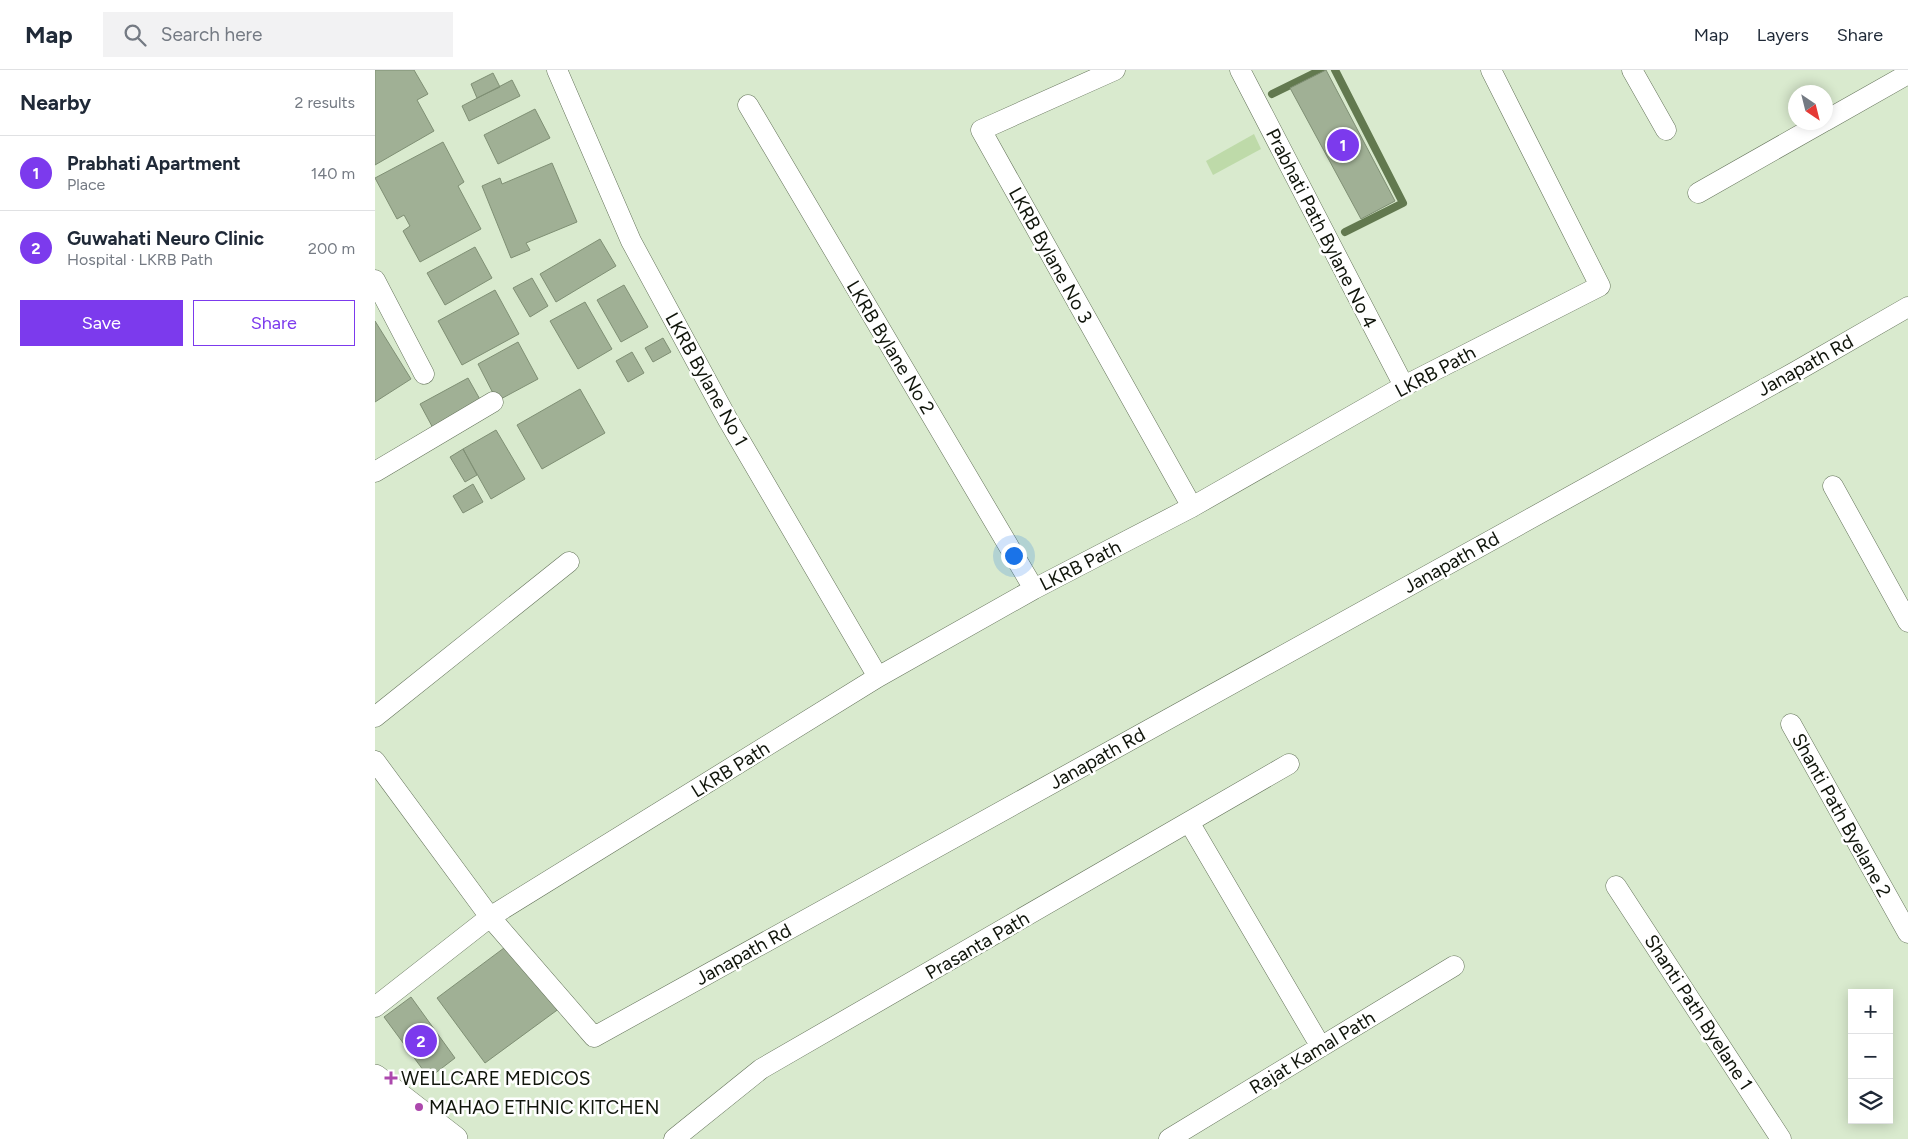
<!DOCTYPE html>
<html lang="en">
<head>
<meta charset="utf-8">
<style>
	:root { --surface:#fff; --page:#f2f2f3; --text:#1f2937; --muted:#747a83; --line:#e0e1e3; --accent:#7c3aed }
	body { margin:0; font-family:Figtree,sans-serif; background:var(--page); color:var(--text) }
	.controls { position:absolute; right:15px; bottom:15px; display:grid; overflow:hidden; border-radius:0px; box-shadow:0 2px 12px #0003 }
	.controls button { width:45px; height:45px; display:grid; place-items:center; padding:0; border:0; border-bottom:1px solid var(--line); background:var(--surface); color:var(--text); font:25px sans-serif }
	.compass { position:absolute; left:1413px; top:15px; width:45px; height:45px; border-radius:50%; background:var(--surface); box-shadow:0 2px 12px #0003; rotate:145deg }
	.you { position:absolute; left:638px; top:485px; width:18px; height:18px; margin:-12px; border:4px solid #fff; border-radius:50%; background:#1a73e8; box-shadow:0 0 0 8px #1a73e833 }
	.badge { display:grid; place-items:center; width:32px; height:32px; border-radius:50%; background:var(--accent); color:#fff; font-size:16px; font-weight:700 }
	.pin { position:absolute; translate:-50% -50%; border:2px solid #fff; box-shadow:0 1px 5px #0006 }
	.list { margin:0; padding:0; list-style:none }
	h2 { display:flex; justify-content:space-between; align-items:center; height:65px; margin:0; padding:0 20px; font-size:21px }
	h2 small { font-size:16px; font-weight:400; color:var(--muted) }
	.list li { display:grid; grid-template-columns:32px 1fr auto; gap:15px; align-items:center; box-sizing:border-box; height:75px; padding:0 20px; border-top:1px solid var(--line) }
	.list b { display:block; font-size:19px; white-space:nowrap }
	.list p { margin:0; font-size:16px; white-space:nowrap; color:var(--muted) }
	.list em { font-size:16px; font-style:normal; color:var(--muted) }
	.actions { display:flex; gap:10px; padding:15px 20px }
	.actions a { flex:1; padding:11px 0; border:1px solid var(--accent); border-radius:0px; text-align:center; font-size:18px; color:var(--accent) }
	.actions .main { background:var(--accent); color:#fff }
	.icon { flex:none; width:28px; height:28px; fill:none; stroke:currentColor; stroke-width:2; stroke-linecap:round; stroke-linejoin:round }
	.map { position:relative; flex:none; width:1533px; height:1069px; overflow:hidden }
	header { display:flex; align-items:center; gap:30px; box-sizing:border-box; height:70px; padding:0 25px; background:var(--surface); border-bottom:1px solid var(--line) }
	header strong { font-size:24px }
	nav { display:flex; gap:28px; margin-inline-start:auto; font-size:18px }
	.search { width:350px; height:45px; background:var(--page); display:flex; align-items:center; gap:12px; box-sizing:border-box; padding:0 18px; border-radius:0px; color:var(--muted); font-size:19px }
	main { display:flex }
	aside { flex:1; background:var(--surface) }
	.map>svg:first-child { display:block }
</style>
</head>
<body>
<header>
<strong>Map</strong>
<div class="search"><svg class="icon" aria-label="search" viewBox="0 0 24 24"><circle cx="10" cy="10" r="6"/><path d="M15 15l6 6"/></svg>Search here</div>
<nav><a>Map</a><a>Layers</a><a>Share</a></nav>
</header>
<main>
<aside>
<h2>Nearby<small>2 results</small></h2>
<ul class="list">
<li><span class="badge">1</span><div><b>Prabhati Apartment</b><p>Place</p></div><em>140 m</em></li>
<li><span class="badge">2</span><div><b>Guwahati Neuro Clinic</b><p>Hospital · LKRB Path</p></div><em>200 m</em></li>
</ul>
<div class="actions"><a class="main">Save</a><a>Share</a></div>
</aside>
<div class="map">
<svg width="1533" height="1069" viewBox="0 0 1533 1069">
	<rect width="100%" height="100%" fill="#d9eace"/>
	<!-- green -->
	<path fill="#bedaa9" d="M879 64 886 79 838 105 831 91Z"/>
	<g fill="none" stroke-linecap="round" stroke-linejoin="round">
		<!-- stream -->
		<path stroke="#62794f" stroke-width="8" d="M960 0 1028 133 970 162
			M897 24 946 0"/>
	</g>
	<!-- building -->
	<path fill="#a0b095" stroke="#7f8f74" d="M0 0H39L53 24 42 30 59 61 0 95Z
		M951 0 1020 131 986 149 915 18Z
		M118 3 125 17 102 28 96 14Z
		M137 10 145 26 94 51 87 36Z
		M160 39 175 68 123 94 109 65Z
		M68 72 89 112 83 116 106 159 45 192 28 161 35 156 29 145 22 149 0 108Z
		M177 93 202 152 151 173 155 180 136 188 107 116 125 108 127 114Z
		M225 169 241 196 181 232 165 204Z
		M100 177 117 208 70 235 52 203Z
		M157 208 173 236 155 247 138 218Z
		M249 215 273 257 246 272 222 230Z
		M120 220 144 264 87 295 63 251Z
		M210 232 237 279 203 299 175 251Z
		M0 251 36 309 0 332Z
		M288 268 296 282 278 292 270 278Z
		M143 272 163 309 122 331 103 294Z
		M257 282 269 303 253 312 241 291Z
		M93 308 107 333 59 360 45 334Z
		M205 319 230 363 167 399 142 355Z
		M121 360 150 409 116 429 88 379Z
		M88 379 102 405 90 412 75 387Z
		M98 414 108 432 88 443 78 426Z
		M137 872 185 938 110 993 62 928Z
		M36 927 80 988 54 1008 9 947Z"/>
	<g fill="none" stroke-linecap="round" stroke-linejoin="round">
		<defs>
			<path id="minor" d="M182 0 256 171 353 350 503 607
				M740 0 606 60 817 437
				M865 0 1029 316
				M1257 0 1291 60
				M373 35 659 519
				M1450 51 1533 4
				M1323 123 1448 52
				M0 210 49 304
				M0 402 118 332
				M1458 416 1533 552
				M0 647 194 492
				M1416 654 1533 863
				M0 691 115 847 219 967 1420 302 1533 237
				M814 752 946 977
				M1241 816 1406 1069
				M0 937 115 847 503 607 659 519 817 437 1029 316 1225 216 1116 0
				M299 1069 386 999 914 694
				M794 1069 1079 896"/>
			<path id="tertiary" d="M0 1007 80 1069"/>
			<path id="secondary" d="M0 1025 56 1069
				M0 1053 21 1069"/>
		</defs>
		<!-- minor casing -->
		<use href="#minor" stroke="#64735a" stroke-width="21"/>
		<!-- tertiary casing -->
		<use href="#tertiary" stroke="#64735a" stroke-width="26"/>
		<!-- secondary casing -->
		<use href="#secondary" stroke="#64735a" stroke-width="29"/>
		<!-- minor -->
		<use href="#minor" stroke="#fff" stroke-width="20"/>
		<!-- tertiary -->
		<use href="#tertiary" stroke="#fff" stroke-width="25"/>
		<!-- secondary -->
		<use href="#secondary" stroke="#fff" stroke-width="28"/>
	</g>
	<!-- markers -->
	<g fill="#ac48ad" stroke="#fff" stroke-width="2">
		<path d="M13.5 1000.5h5v5h5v5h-5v5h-5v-5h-5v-5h5z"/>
		<circle cx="44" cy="1037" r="5"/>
	</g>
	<g text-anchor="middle" stroke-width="5" stroke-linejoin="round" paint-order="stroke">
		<!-- street labels -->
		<g font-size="19" fill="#10150b" stroke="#fff">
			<text transform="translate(947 158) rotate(63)" y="7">Prabhati Path Bylane No 4</text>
			<text transform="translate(676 185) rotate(61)" y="7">LKRB Bylane No 3</text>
			<text transform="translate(516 277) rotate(59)" y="7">LKRB Bylane No 2</text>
			<text transform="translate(1430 295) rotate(-29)" y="7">Janapath Rd</text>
			<text transform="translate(1060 301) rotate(-28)" y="7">LKRB Path</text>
			<text transform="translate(332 309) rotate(61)" y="7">LKRB Bylane No 1</text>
			<text transform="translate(1076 492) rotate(-29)" y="7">Janapath Rd</text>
			<text transform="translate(705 495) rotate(-27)" y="7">LKRB Path</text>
			<text transform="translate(722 688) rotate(-29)" y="7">Janapath Rd</text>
			<text transform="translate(355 699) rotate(-32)" y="7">LKRB Path</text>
			<text transform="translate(1467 745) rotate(61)" y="7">Shanti Path Byelane 2</text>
			<text transform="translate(602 875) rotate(-30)" y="7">Prasanta Path</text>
			<text transform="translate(368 884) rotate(-29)" y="7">Janapath Rd</text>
			<text transform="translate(1324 942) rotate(57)" y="7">Shanti Path Byelane 1</text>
			<text transform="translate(937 982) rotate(-31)" y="7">Rajat Kamal Path</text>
		</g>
		<!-- poi labels -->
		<g font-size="19" fill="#10150b" stroke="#fff" text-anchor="start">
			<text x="26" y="1015">WELLCARE MEDICOS</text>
			<text x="54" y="1044">MAHAO ETHNIC KITCHEN</text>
		</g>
	</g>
</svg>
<div class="controls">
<button>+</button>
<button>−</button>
<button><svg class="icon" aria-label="layers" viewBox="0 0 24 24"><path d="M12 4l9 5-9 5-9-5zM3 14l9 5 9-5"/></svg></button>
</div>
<svg class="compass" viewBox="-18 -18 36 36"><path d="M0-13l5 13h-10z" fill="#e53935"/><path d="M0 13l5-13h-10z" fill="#747a83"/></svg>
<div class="you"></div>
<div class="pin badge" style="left:968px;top:75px">1</div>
<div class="pin badge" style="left:46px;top:971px">2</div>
</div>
</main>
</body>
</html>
